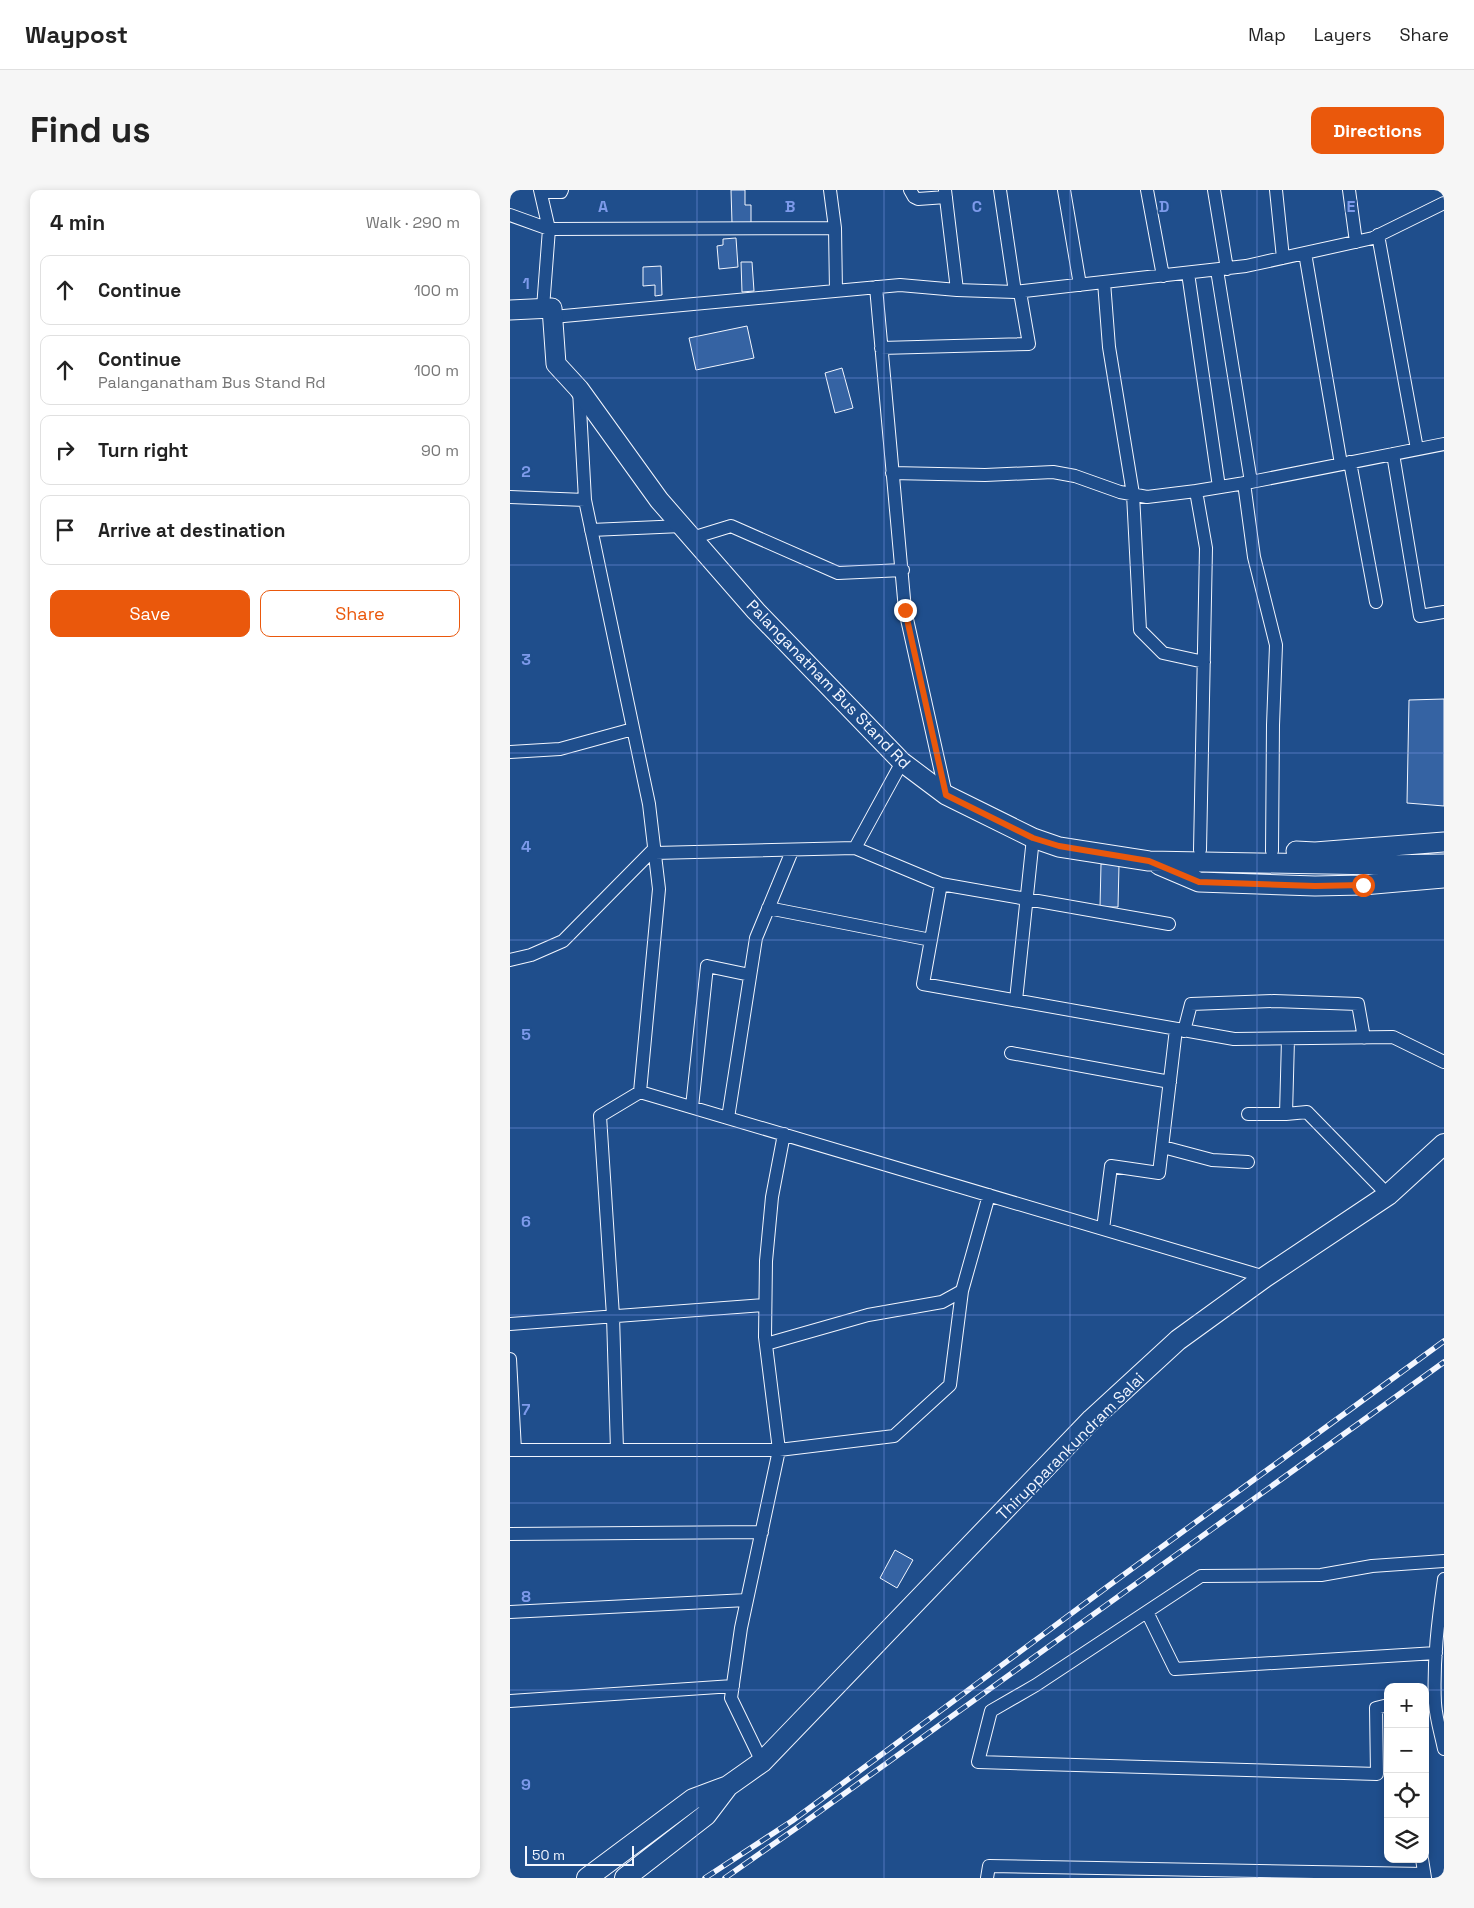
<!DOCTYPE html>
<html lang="en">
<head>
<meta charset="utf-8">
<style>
	:root { --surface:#fff; --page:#f6f6f6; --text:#222; --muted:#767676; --line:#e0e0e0; --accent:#ea580c }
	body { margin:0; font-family:"Space Grotesk",sans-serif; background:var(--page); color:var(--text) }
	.controls { position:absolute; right:15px; bottom:15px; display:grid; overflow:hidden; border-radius:10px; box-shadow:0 2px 8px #0003 }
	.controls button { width:45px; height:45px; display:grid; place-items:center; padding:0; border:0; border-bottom:1px solid var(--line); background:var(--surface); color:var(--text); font:25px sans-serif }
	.scale { position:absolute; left:15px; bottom:12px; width:109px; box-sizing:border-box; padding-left:5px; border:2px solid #f2f6ff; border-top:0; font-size:14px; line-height:18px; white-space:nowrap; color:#f2f6ff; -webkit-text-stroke:4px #1f4e8c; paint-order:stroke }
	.stop { position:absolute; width:15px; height:15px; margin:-11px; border:4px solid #ea580c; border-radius:50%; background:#fff }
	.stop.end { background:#ea580c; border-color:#fff; box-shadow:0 1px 5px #0008 }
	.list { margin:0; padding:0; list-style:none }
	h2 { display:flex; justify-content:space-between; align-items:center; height:65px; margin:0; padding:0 20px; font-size:21px }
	h2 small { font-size:16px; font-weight:400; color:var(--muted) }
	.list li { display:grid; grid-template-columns:32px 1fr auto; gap:15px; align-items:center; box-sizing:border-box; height:70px; margin:0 10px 10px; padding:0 10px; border:1px solid var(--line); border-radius:10px }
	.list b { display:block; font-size:19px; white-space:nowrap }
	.list p { margin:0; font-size:16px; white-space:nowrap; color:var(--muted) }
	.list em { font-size:16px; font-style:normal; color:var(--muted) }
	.actions { display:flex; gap:10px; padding:15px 20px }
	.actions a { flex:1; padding:11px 0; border:1px solid var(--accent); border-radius:10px; text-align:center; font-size:18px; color:var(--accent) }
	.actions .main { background:var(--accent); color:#fff }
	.icon { flex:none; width:28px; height:28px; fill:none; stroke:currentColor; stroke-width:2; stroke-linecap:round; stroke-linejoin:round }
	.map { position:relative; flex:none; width:934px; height:1688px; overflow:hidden; border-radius:10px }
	header { display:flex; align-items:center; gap:30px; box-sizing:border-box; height:70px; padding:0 25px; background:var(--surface); border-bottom:1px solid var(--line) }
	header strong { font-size:24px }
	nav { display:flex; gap:28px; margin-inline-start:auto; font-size:18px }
	.intro { display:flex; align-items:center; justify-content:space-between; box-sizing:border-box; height:120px; padding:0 30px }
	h1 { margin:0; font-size:35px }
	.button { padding:12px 22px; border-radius:10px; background:var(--accent); color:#fff; font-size:18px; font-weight:700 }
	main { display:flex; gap:30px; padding:0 30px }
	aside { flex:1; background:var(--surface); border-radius:10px; box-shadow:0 2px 8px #0003 }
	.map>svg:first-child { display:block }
</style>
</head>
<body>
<header>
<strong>Waypost</strong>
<nav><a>Map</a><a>Layers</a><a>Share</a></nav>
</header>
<div class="intro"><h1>Find us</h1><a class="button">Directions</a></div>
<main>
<aside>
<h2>4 min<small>Walk · 290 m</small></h2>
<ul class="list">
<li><svg class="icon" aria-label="ahead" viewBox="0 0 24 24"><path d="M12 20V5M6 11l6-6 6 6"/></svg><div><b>Continue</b></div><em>100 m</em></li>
<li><svg class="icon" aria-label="ahead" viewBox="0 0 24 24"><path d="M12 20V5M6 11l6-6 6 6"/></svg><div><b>Continue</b><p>Palanganatham Bus Stand Rd</p></div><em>100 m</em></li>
<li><svg class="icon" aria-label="right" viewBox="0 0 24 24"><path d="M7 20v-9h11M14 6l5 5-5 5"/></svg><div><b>Turn right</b></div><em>90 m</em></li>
<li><svg class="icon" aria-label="arrive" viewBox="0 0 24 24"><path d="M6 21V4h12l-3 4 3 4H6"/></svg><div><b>Arrive at destination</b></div></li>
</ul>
<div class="actions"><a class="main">Save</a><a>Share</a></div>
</aside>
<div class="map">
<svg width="934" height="1688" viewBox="0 0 934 1688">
	<rect width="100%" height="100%" fill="#1f4e8c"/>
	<!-- building -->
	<path fill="#3563a3" stroke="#f2f6ff" d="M221 0H235V15H241V33H222Z
		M226 48 228 77 209 79 207 56 213 55V49Z
		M231 72H242L244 101 232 102Z
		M151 76 152 105 145 106V95L133 96V77Z
		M237 136 244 168 186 180 179 148Z
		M332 178 343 218 325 223 315 183Z
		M934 509V616L897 613 899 510Z
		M591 674 609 675 608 717H590Z
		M385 1360 403 1370 387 1398 370 1388Z"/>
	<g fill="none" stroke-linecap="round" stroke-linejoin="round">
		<defs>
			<path id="street" d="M30 0 39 39 33 118
				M320 0 325 38 326 101
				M400 0 404 7 408 9 436 7
				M435 0 447 100
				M490 0 505 102
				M554 0 570 95
				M637 0 653 86
				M704 0 717 79
				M766 0 773 68
				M839 0 846 52
				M31 2H51L52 0
				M0 25 39 39 325 38
				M868 45 907 259
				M795 63 831 274
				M707 80 741 292 934 254
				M678 83 709 297
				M594 92 599 157 623 304 630 440 653 463 694 472
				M366 97 395 420 436 605
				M43 127 390 95 447 100 505 102 736 76 863 48 934 13
				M371 158 519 154 510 102
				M69 200 75 310 139 614 149 699 130 902 755 1087
				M883 264 910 426 934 422
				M840 272 866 412
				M382 283 475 285 543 282 565 286 610 302 637 307 686 301
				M734 293 744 367 766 455 763 535 762 661
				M0 307 75 310
				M81 340 172 336
				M182 348 221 336 328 383 393 380
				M0 562 50 559 123 539
				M345 658 431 694 413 794 724 849 883 847 934 872
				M690 660 696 358 686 301 741 292
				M145 663 345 658 392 572
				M431 694 659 734
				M258 718 421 750
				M0 770 21 765 53 751 144 659
				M506 810 523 648
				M674 841 681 814 764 811 848 814 854 848
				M501 863 660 892
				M182 917 197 776 240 785
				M738 924H776L778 849
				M776 924 797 922 878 1005
				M218 928 246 748 282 661
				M653 957 702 970 738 972
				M593 1039 601 976 649 983 666 839
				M0 1134 255 1115
				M256 1154 358 1125 432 1112 452 1101 479 1005
				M0 1169 5 1260
				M0 1260H269L384 1246 440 1195 452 1101
				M107 1260 103 1126 90 926 130 902
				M0 1344 252 1342
				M934 1389C928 1431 923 1472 925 1513 926 1529 931 1544 934 1559
				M0 1422 237 1410
				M637 1422 665 1479 926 1463
				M0 1511 223 1496
				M878 1515 866 1518 867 1584 468 1572 481 1521 526 1495 691 1386 811 1385 862 1376 934 1371
				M252 1572 221 1508 231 1438 269 1260 255 1147 256 1071 262 1007 274 944
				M912 1669 915 1688
				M477 1688 479 1676 914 1684"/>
			<path id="secondary" d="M0 120 42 118 46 174 69 199 149 310 246 421 392 572 436 605 523 648 549 657 639 671 870 675 934 674
				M786 661 805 662 934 652
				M649 675 689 692 805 696 853 695 934 688"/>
			<path id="primary" d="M77 1688 183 1609 218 1596
				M115 1688 196 1625 218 1596 252 1572 582 1229 668 1150 755 1087 878 1005 934 954"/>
		</defs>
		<!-- street casing -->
		<use href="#street" stroke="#f2f6ff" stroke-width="14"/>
		<!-- secondary casing -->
		<use href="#secondary" stroke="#f2f6ff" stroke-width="21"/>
		<!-- primary casing -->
		<use href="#primary" stroke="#f2f6ff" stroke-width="22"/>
		<!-- street -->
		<use href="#street" stroke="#1f4e8c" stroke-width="12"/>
		<!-- secondary -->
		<use href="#secondary" stroke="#1f4e8c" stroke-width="19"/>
		<!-- primary -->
		<use href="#primary" stroke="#1f4e8c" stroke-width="20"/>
		<defs>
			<path id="rail" d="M195 1688 282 1631 601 1394 934 1151
				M215 1688 295 1632 934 1172"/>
		</defs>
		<!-- rail casing -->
		<use href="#rail" stroke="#f2f6ff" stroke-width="5.5"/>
		<!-- rail -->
		<use href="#rail" stroke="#1f4e8c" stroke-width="4" stroke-dasharray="11" stroke-linecap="butt"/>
	</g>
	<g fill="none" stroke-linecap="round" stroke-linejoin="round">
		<!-- route -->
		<path stroke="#ea580c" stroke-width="6" d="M395 420 436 605 523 648 549 656 639 671 689 692 805 696 853 695"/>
	</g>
	<!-- grid -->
	<path fill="none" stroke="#7d9aea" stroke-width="1" stroke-opacity="0.55" d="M187 0V1688M374 0V1688M560 0V1688M747 0V1688M0 188H934M0 375H934M0 563H934M0 750H934M0 938H934M0 1125H934M0 1313H934M0 1500H878M915 1500H934"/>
	<g text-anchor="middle" stroke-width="4" stroke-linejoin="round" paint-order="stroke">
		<!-- street labels -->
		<g font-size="16" fill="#f2f6ff" stroke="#1f4e8c">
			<text transform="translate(319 494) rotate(46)" y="6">Palanganatham Bus Stand Rd</text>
			<text transform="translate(560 1256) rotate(-45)" y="6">Thirupparankundram Salai</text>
		</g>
	</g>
	<g font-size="16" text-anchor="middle" font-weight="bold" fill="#7d9aea" stroke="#1f4e8c" stroke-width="4" stroke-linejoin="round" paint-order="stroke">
		<text x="93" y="22">A</text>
		<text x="280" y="22">B</text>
		<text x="467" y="22">C</text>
		<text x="654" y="22">D</text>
		<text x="841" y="22">E</text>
		<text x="16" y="99">1</text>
		<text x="16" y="287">2</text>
		<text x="16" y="475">3</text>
		<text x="16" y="662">4</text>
		<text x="16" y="850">5</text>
		<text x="16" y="1037">6</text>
		<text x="16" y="1225">7</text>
		<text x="16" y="1412">8</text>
		<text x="16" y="1600">9</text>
	</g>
</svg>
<div class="controls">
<button>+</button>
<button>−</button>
<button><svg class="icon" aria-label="locate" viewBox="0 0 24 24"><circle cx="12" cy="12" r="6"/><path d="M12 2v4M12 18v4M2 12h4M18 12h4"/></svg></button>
<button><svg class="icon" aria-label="layers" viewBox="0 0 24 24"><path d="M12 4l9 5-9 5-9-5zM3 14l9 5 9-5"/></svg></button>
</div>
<div class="scale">50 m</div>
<div class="stop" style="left:853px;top:695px"></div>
<div class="stop end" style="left:395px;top:420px"></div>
</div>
</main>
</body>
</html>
